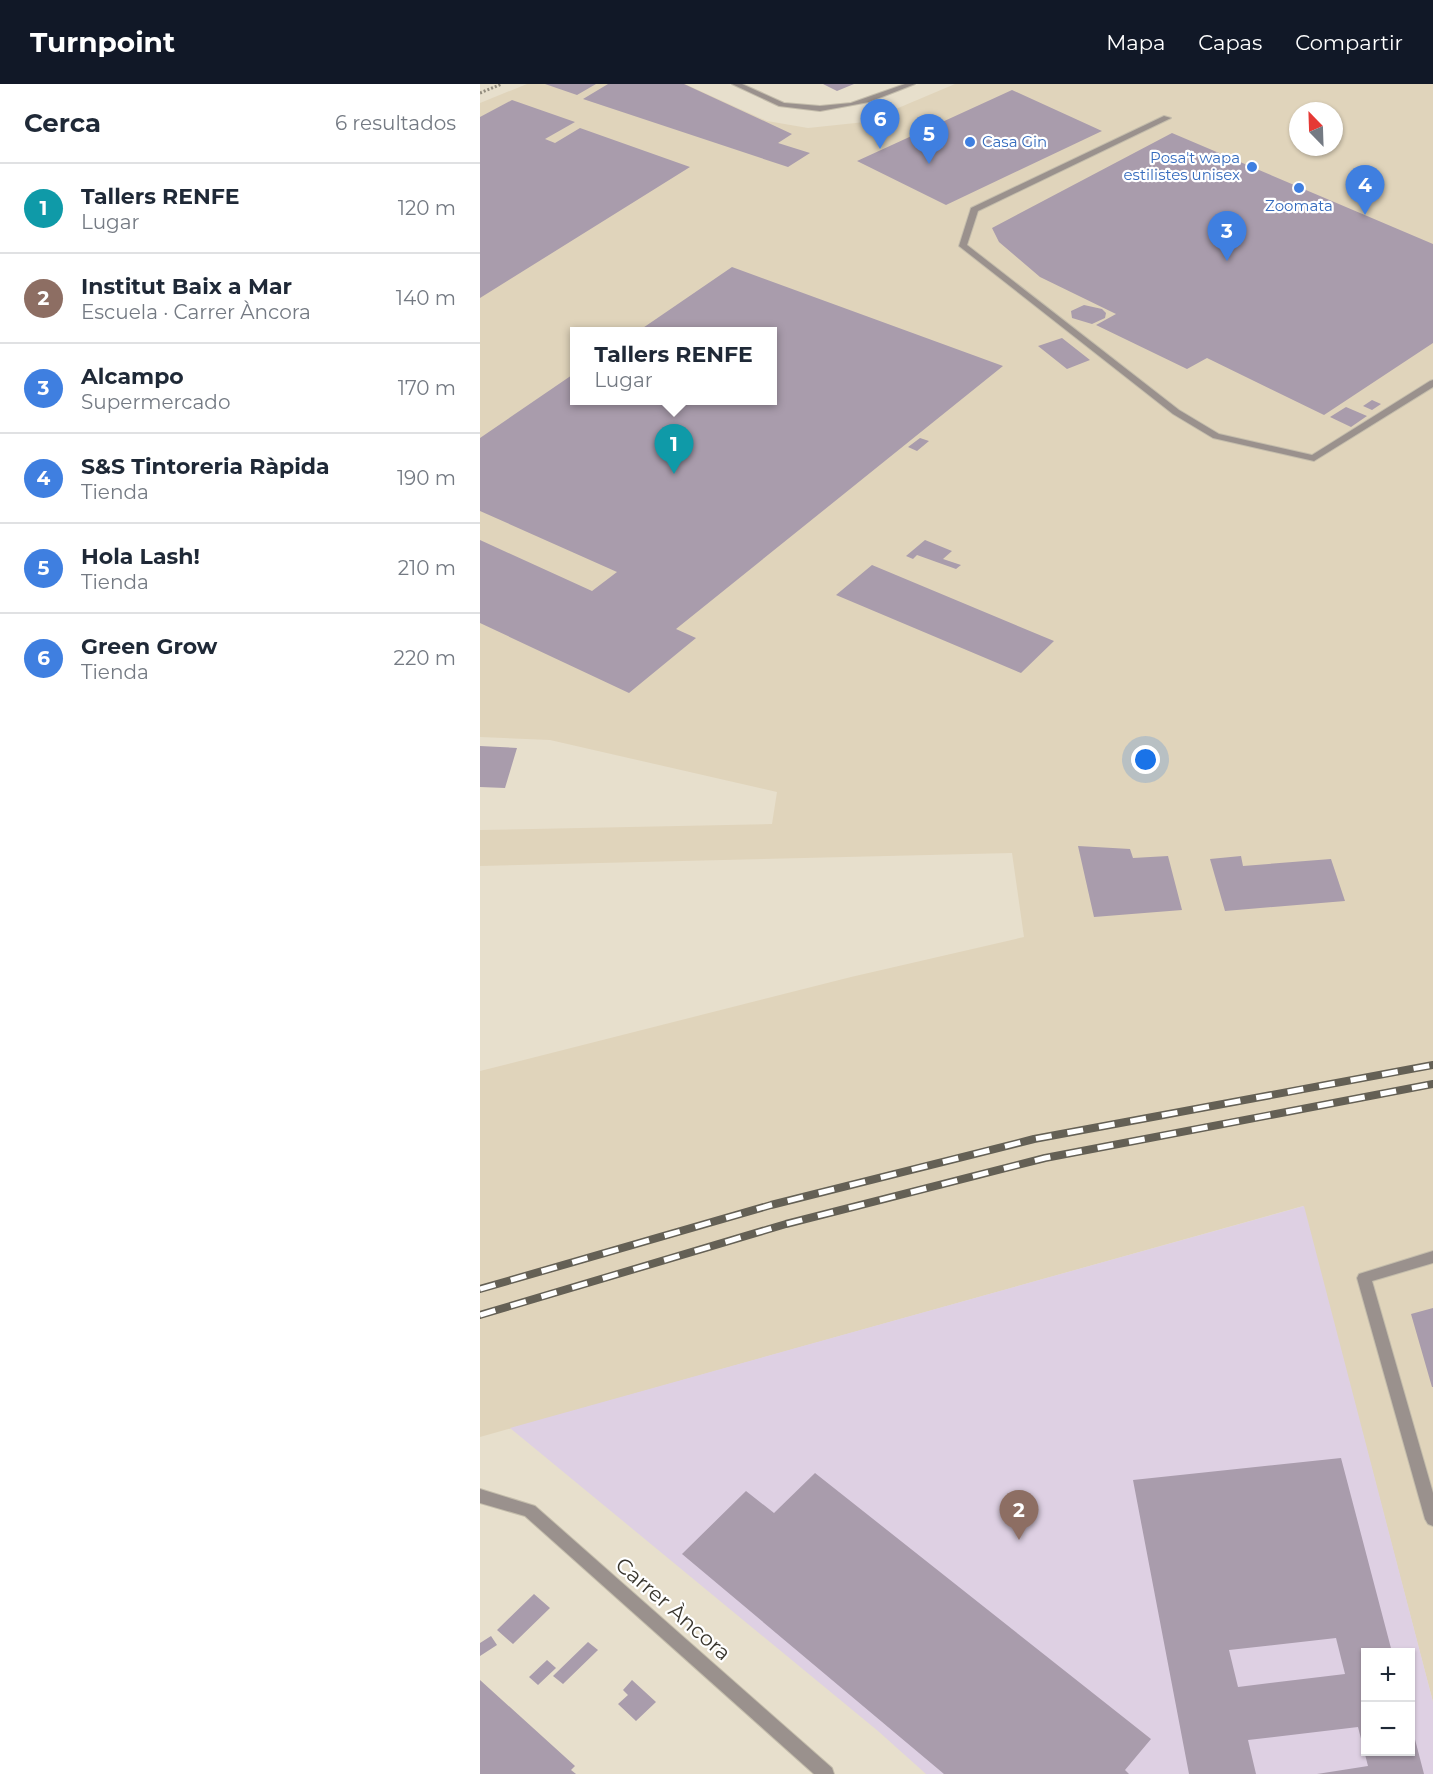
<!DOCTYPE html>
<html lang="es">
<head>
<meta charset="utf-8">
<style>
	:root { --surface:#fff; --page:#f6f6f7; --text:#1f2937; --muted:#747a83; --line:#e0e1e3; --accent:#111827 }
	body { margin:0; font-family:Montserrat,sans-serif; background:var(--page); color:var(--text) }
	.controls { position:absolute; right:18px; bottom:18px; display:grid; overflow:hidden; border-radius:0px; box-shadow:0 2px 4px #0004 }
	.controls button { width:54px; height:54px; display:grid; place-items:center; padding:0; border:0; border-bottom:2px solid var(--line); background:var(--surface); color:var(--text); font:30px sans-serif }
	.compass { position:absolute; left:809px; top:18px; width:54px; height:54px; border-radius:50%; background:var(--surface); box-shadow:0 2px 4px #0004; rotate:337deg }
	.you { position:absolute; left:666px; top:676px; width:21px; height:21px; margin:-15px; border:4px solid #fff; border-radius:50%; background:#1a73e8; box-shadow:0 0 0 9px #1a73e833 }
	.badge { display:grid; place-items:center; width:39px; height:39px; border-radius:50%; background:var(--accent); color:#fff; font-size:20px; font-weight:700 }
	.pin { position:absolute; translate:-50% -50px; filter:drop-shadow(0 2px 3px #0008) }
	.pin::after { content:''; position:absolute; top:32px; width:21px; height:18px; background:inherit; clip-path:polygon(0 0,100% 0,50% 100%) }
	.popup { position:absolute; left:90px; top:243px; width:207px; height:78px; box-sizing:border-box; display:grid; place-content:center; border-radius:0px; background:var(--surface); filter:drop-shadow(0 2px 4px #0005); font-size:20px; white-space:nowrap; color:var(--muted) }
	.popup b { font-size:22px; color:var(--text) }
	.popup::after { content:''; position:absolute; left:50%; top:100%; margin-left:-12px; border:12px solid transparent; border-top-color:var(--surface) }
	.list { margin:0; padding:0; list-style:none }
	h2 { display:flex; justify-content:space-between; align-items:center; height:78px; margin:0; padding:0 24px; font-size:26px }
	h2 small { font-size:20px; font-weight:400; color:var(--muted) }
	.list li { display:grid; grid-template-columns:39px 1fr auto; gap:18px; align-items:center; box-sizing:border-box; height:90px; padding:0 24px; border-top:2px solid var(--line) }
	.list b { display:block; font-size:22px; white-space:nowrap }
	.list p { margin:0; font-size:20px; white-space:nowrap; color:var(--muted) }
	.list em { font-size:20px; font-style:normal; color:var(--muted) }
	.map { position:relative; flex:none; width:953px; height:1690px; overflow:hidden }
	header { display:flex; align-items:center; gap:36px; box-sizing:border-box; height:84px; padding:0 30px; background:var(--accent); color:#fff }
	header strong { font-size:28px }
	nav { display:flex; gap:33px; margin-inline-start:auto; font-size:21px }
	main { display:flex }
	aside { flex:1; background:var(--surface) }
	.map>svg:first-child { display:block }
</style>
</head>
<body>
<header>
<strong>Turnpoint</strong>
<nav><a>Mapa</a><a>Capas</a><a>Compartir</a></nav>
</header>
<main>
<aside>
<h2>Cerca<small>6 resultados</small></h2>
<ul class="list">
<li><span class="badge" style="background:#0f9aa8">1</span><div><b>Tallers RENFE</b><p>Lugar</p></div><em>120 m</em></li>
<li><span class="badge" style="background:#8d6e63">2</span><div><b>Institut Baix a Mar</b><p>Escuela · Carrer Àncora</p></div><em>140 m</em></li>
<li><span class="badge" style="background:#3f7fe0">3</span><div><b>Alcampo</b><p>Supermercado</p></div><em>170 m</em></li>
<li><span class="badge" style="background:#3f7fe0">4</span><div><b>S&amp;S Tintoreria Ràpida</b><p>Tienda</p></div><em>190 m</em></li>
<li><span class="badge" style="background:#3f7fe0">5</span><div><b>Hola Lash!</b><p>Tienda</p></div><em>210 m</em></li>
<li><span class="badge" style="background:#3f7fe0">6</span><div><b>Green Grow</b><p>Tienda</p></div><em>220 m</em></li>
</ul>
</aside>
<div class="map">
<svg width="953" height="1690" viewBox="0 0 953 1690">
	<rect width="100%" height="100%" fill="#e7dfcc"/>
	<!-- built -->
	<path fill="#e0d4bb" fill-rule="evenodd" d="M47 0H205L287 37 328 44 385 38 475 0H953V1618L823 1122 0 1353V987L371 893 544 853 532 769 0 782V746L292 740 297 708 70 656 0 653V19ZM818 27H854V63H818ZM95 248H293V316H95Z"/>
	<!-- education -->
	<path fill="#ded0e3" fill-rule="evenodd" d="M824 1122 953 1618V1690H446L398 1647 30 1344ZM886 1568H930V1668H886Z"/>
	<!-- building -->
	<path fill="#a99cac" fill-rule="evenodd" d="M65 0H116L97 11Z
		M128 0H204L312 50 298 59 330 69 308 83 103 15Z
		M343 0H374L357 7Z
		M532 6 622 47 466 121 377 77Z
		M32 16 95 38 65 55 75 59 100 44 210 83 0 214V33Z
		M692 49 953 160V259L844 331 727 274 707 285 616 241 636 230 560 193 519 158 512 144Z
		M252 183 523 282 196 545 216 554 149 609 0 539V456L112 507 137 488 0 427V354L95 289V316H293V248H157Z
		M604 221 622 225 626 229 625 234 612 240 592 234 591 227Z
		M582 254 610 276 587 285 558 262Z
		M892 316 901 320 892 326 883 322Z
		M866 323 887 332 871 343 850 333Z
		M440 354 449 357 437 367 428 363Z
		M445 456 472 467 463 475 481 481 476 485 437 471 433 475 426 472Z
		M392 481 574 557 541 589 356 511Z
		M0 662 37 664 25 704 0 703Z
		M598 762 650 765 653 774 688 772 702 826 614 833Z
		M761 772 763 782 851 775 865 817 745 827 730 775Z
		M953 1224V1303H952L931 1230Z
		M861 1374 912 1568H886V1668H930L931 1640 944 1690H837L888 1682 878 1643 768 1656 776 1690H709L653 1396ZM856 1554 865 1590 758 1603 749 1566Z
		M335 1389 671 1655 645 1686 649 1690H464L202 1470 266 1407 294 1429Z
		M54 1510 70 1524 33 1560 17 1546Z
		M11 1552 17 1561 0 1572V1559Z
		M108 1558 118 1566 83 1600 73 1592Z
		M67 1576 76 1584 58 1601 49 1593Z
		M0 1596 95 1682 91 1686 96 1690H0Z
		M152 1596 176 1618 156 1637 138 1620 148 1611 143 1606Z"/>
	<g fill="none" stroke-linecap="round" stroke-linejoin="round">
		<defs>
			<path id="lane" d="M684 32 691 34 498 127 487 161 699 326 739 350 832 371 950 297 953 296V303L834 377 733 354 693 330 479 162 491 124Z
				M953 1167V1179L892 1197 953 1409V1442L948 1440 945 1435 877 1194 879 1190Z"/>
			<path id="street" d="M252 0H262L304 19 340 22 371 19 425 0H435L389 18 340 27 299 22Z
				M0 1405 55 1422 352 1684 354 1690H334L45 1432 0 1419Z"/>
		</defs>
		<!-- lane casing -->
		<use href="#lane" stroke="#c4bdac" stroke-width="2"/>
		<!-- street casing -->
		<use href="#street" stroke="#c4bdac" stroke-width="2"/>
		<!-- path -->
		<path stroke="#928c7e" stroke-width="3" stroke-dasharray="2 2" stroke-linecap="butt" d="M0 9 22 0"/>
		<!-- lane -->
		<use href="#lane" fill="#9a918d" fill-rule="evenodd"/>
		<!-- street -->
		<use href="#street" fill="#9a918d" fill-rule="evenodd"/>
		<defs>
			<path id="rail" d="M0 1205 291 1121 554 1055 953 981
				M0 1231 306 1140 565 1074 953 1000"/>
		</defs>
		<!-- rail casing -->
		<use href="#rail" stroke="#646055" stroke-width="8"/>
		<!-- rail -->
		<use href="#rail" stroke="#fff" stroke-width="5" stroke-dasharray="16" stroke-linecap="butt"/>
	</g>
	<!-- markers -->
	<g fill="#3f7fe0" stroke="#fff" stroke-width="2">
		<circle cx="490" cy="58" r="6"/>
		<circle cx="772" cy="83" r="6"/>
		<circle cx="819" cy="104" r="6"/>
	</g>
	<g text-anchor="middle" stroke-width="4.5" stroke-linejoin="round" paint-order="stroke">
		<!-- far-shop labels -->
		<g font-size="15" fill="#366cbe" stroke="#fff" text-anchor="start">
			<text x="502" y="63">Casa Gin</text>
			<text x="760" y="79" text-anchor="end">Posa't wapa<tspan x="760" dy="17">estilistes unisex</tspan></text>
			<text x="819" y="127" text-anchor="middle">Zoomata</text>
		</g>
		<!-- near-street labels -->
		<g font-size="21" fill="#39362e" stroke="#fff">
			<text transform="translate(193 1525) rotate(41)" y="7">Carrer Àncora</text>
		</g>
	</g>
</svg>
<div class="controls">
<button>+</button>
<button>−</button>
</div>
<svg class="compass" viewBox="-18 -18 36 36"><path d="M0-13l5 13h-10z" fill="#e53935"/><path d="M0 13l5-13h-10z" fill="#747a83"/></svg>
<div class="you"></div>
<div class="pin badge" style="left:194px;top:390px;background:#0f9aa8">1</div>
<div class="popup"><b>Tallers RENFE</b>Lugar</div>
<div class="pin badge" style="left:539px;top:1456px;background:#8d6e63">2</div>
<div class="pin badge" style="left:747px;top:177px;background:#3f7fe0">3</div>
<div class="pin badge" style="left:885px;top:131px;background:#3f7fe0">4</div>
<div class="pin badge" style="left:449px;top:80px;background:#3f7fe0">5</div>
<div class="pin badge" style="left:400px;top:65px;background:#3f7fe0">6</div>
</div>
</main>
</body>
</html>
